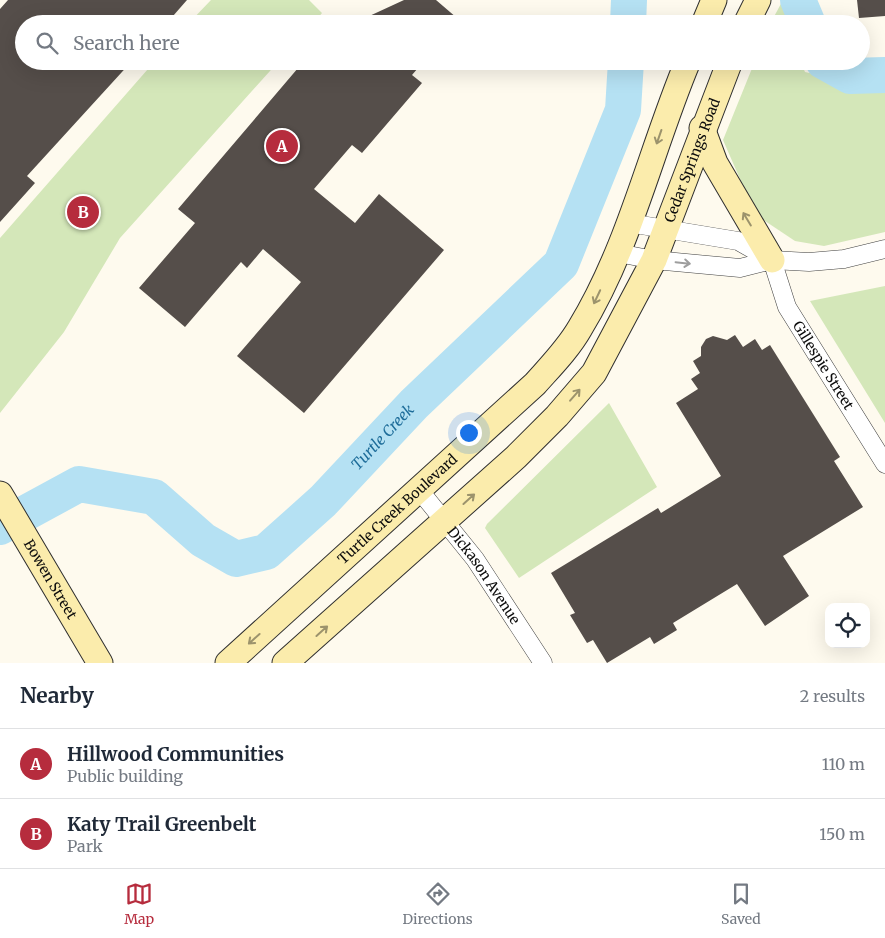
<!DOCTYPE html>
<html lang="en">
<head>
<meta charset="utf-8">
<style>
	:root { --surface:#fff; --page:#f2f2f3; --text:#1f2937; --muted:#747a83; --line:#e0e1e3; --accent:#b62c3d }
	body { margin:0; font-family:Merriweather,serif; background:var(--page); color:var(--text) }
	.controls { position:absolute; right:15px; bottom:15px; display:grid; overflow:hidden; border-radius:10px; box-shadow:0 5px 20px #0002 }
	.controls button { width:45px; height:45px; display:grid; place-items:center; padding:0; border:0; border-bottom:1px solid var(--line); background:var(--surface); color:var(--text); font:25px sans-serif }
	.you { position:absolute; left:468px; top:432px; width:18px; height:18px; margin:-12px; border:4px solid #fff; border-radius:50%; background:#1a73e8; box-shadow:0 0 0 8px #1a73e833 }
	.badge { display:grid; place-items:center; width:32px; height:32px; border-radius:50%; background:var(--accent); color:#fff; font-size:16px; font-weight:700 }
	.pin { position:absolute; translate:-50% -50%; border:2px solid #fff; box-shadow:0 1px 5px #0006 }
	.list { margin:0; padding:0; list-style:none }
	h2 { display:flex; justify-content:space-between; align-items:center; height:65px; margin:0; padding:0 20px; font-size:21px }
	h2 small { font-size:16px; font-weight:400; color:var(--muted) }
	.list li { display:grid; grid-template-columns:32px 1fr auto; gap:15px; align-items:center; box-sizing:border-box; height:70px; padding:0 20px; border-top:1px solid var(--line) }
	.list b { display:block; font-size:19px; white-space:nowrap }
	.list p { margin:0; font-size:16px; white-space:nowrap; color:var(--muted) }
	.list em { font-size:16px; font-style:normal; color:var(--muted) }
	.icon { flex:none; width:28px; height:28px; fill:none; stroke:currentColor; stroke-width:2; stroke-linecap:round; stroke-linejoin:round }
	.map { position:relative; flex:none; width:885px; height:663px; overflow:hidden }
	.search { position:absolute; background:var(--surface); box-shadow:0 5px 20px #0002; left:15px; right:15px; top:15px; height:55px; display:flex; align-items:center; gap:12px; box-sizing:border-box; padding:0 18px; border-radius:28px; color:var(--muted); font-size:19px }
	.sheet { height:205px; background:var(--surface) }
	nav { display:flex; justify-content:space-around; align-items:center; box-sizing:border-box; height:70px; border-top:1px solid var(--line); background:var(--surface); font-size:14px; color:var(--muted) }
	nav a { display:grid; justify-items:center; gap:2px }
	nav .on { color:var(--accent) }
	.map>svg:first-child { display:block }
</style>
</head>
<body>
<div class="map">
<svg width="885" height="663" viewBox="0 0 885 663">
	<rect width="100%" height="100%" fill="#fefaee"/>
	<!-- grass -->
	<path fill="#d4e7b9" d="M211 0H309L322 13 313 24H188Z
		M783 0H789L791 24H770Z
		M155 61H279L120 238 64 332 0 413V238Z
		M755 61H800L805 72 880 89H885V232L824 246 795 241 762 219 747 195 723 140Z
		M885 286V423L810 301Z
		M609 403 657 487 519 578 485 528 487 524Z"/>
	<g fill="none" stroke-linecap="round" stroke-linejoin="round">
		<!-- river -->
		<g stroke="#b5e1f3" stroke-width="36">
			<path d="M798 0 808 24"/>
			<path d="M628 24 629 0"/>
			<path d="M823 61 850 76 885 75"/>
			<path id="s1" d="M0 527 79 484 154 497 203 540 236 559 266 552 323 501 414 404 561 264 623 110 626 61"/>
		</g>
	</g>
	<!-- building -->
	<path fill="#554e4a" d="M8 0H187L166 24H24V61H132L27 176 35 183 0 222V9Z
		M404 0H436L464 24H352Z
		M857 0H885V16L859 18Z
		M304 61H424L412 75 422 83 362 153 352 145 314 189 355 223 379 194 444 250 304 413 237 356 301 282 263 249 247 268 241 262 185 327 139 288 195 223 178 209Z
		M735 335 743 347 755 339 762 350 770 345 840 457 834 461 863 507 783 556 809 596 765 626 737 584 673 623 677 630 654 644 650 637 607 663 593 640 587 643 570 615 575 613 551 573 658 508 661 513 721 476 676 403 698 389 691 379 700 373 693 361 701 356V347L706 339 713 336 727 340Z"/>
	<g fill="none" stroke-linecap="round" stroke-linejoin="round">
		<defs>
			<g id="street">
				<path d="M629 223 738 241 770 259"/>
				<path d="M618 253 654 260 740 268 772 260 809 262 844 259 885 249"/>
				<path id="s2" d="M772 260 787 307 885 464"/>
				<path id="s3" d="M420 491 475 559 543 663"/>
			</g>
			<g id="secondary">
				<path d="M704 24 714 0"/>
				<path d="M746 24 758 0"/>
				<path d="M702 128 715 163 772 260"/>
				<path id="s4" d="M0 494 100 663"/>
				<path id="s5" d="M228 663 535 384C551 366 568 349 580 328 630 246 651 149 688 61"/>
				<path id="s6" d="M285 663 516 457 557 416 594 373 654 260 730 61"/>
			</g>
		</defs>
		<!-- street casing -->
		<use href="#street" stroke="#404040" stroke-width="19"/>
		<!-- secondary casing -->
		<use href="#secondary" stroke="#2f2f2f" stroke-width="27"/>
		<!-- street -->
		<use href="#street" stroke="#fff" stroke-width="18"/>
		<!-- secondary -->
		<use href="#secondary" stroke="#fbecac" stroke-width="25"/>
	</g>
	<!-- one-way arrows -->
	<defs><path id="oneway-shaft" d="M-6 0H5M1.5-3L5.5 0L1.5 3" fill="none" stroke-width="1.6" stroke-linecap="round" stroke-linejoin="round" transform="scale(1.25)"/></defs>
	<g stroke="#9c936c">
		<use href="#oneway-shaft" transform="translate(659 137) rotate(109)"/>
		<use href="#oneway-shaft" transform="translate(747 219) rotate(-121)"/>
		<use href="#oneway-shaft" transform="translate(597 297) rotate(115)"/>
		<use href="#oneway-shaft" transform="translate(575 395) rotate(-49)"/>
		<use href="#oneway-shaft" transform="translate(469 499) rotate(-42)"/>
		<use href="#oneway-shaft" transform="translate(322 631) rotate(-42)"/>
		<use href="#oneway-shaft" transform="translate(254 639) rotate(138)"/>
	</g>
	<use stroke="#9e9e9e" href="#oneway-shaft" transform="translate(683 263) rotate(6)"/>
	<g text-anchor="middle" stroke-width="5" stroke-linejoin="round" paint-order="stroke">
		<!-- street labels -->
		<g font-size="14" fill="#0d0d0d" stroke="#fff">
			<text dy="5" stroke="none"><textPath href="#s6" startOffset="659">Cedar Springs Road</textPath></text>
			<text dy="5" stroke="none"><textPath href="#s2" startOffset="118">Gillespie Street</textPath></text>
			<text dy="5" stroke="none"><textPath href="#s5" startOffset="229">Turtle Creek Boulevard</textPath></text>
			<text dy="5" stroke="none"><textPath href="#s3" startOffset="106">Dickason Avenue</textPath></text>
			<text dy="5" stroke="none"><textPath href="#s4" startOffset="99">Bowen Street</textPath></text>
		</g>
		<!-- water labels -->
		<g font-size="15" font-style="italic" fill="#1d6c99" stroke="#fff">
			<text dy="5" stroke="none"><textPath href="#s1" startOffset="464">Turtle Creek</textPath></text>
		</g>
	</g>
</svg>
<div class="controls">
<button><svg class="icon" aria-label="locate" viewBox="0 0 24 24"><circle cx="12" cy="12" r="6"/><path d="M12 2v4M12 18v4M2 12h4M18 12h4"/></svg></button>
</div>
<div class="you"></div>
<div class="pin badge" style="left:282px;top:146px">A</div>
<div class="pin badge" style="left:83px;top:212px">B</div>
<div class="search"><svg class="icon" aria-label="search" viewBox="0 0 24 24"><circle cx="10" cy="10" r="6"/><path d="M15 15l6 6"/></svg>Search here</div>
</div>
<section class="sheet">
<h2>Nearby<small>2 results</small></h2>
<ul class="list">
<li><span class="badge">A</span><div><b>Hillwood Communities</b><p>Public building</p></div><em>110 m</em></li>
<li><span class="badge">B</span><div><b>Katy Trail Greenbelt</b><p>Park</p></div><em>150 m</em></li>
</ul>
</section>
<nav>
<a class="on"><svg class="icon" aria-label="map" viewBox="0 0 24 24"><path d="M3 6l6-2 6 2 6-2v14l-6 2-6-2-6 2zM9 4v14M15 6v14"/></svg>Map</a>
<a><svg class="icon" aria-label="directions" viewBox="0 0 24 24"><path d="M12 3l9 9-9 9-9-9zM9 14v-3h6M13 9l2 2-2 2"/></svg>Directions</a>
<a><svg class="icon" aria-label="saved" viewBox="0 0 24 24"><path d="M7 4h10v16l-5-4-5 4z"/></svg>Saved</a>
</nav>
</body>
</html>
